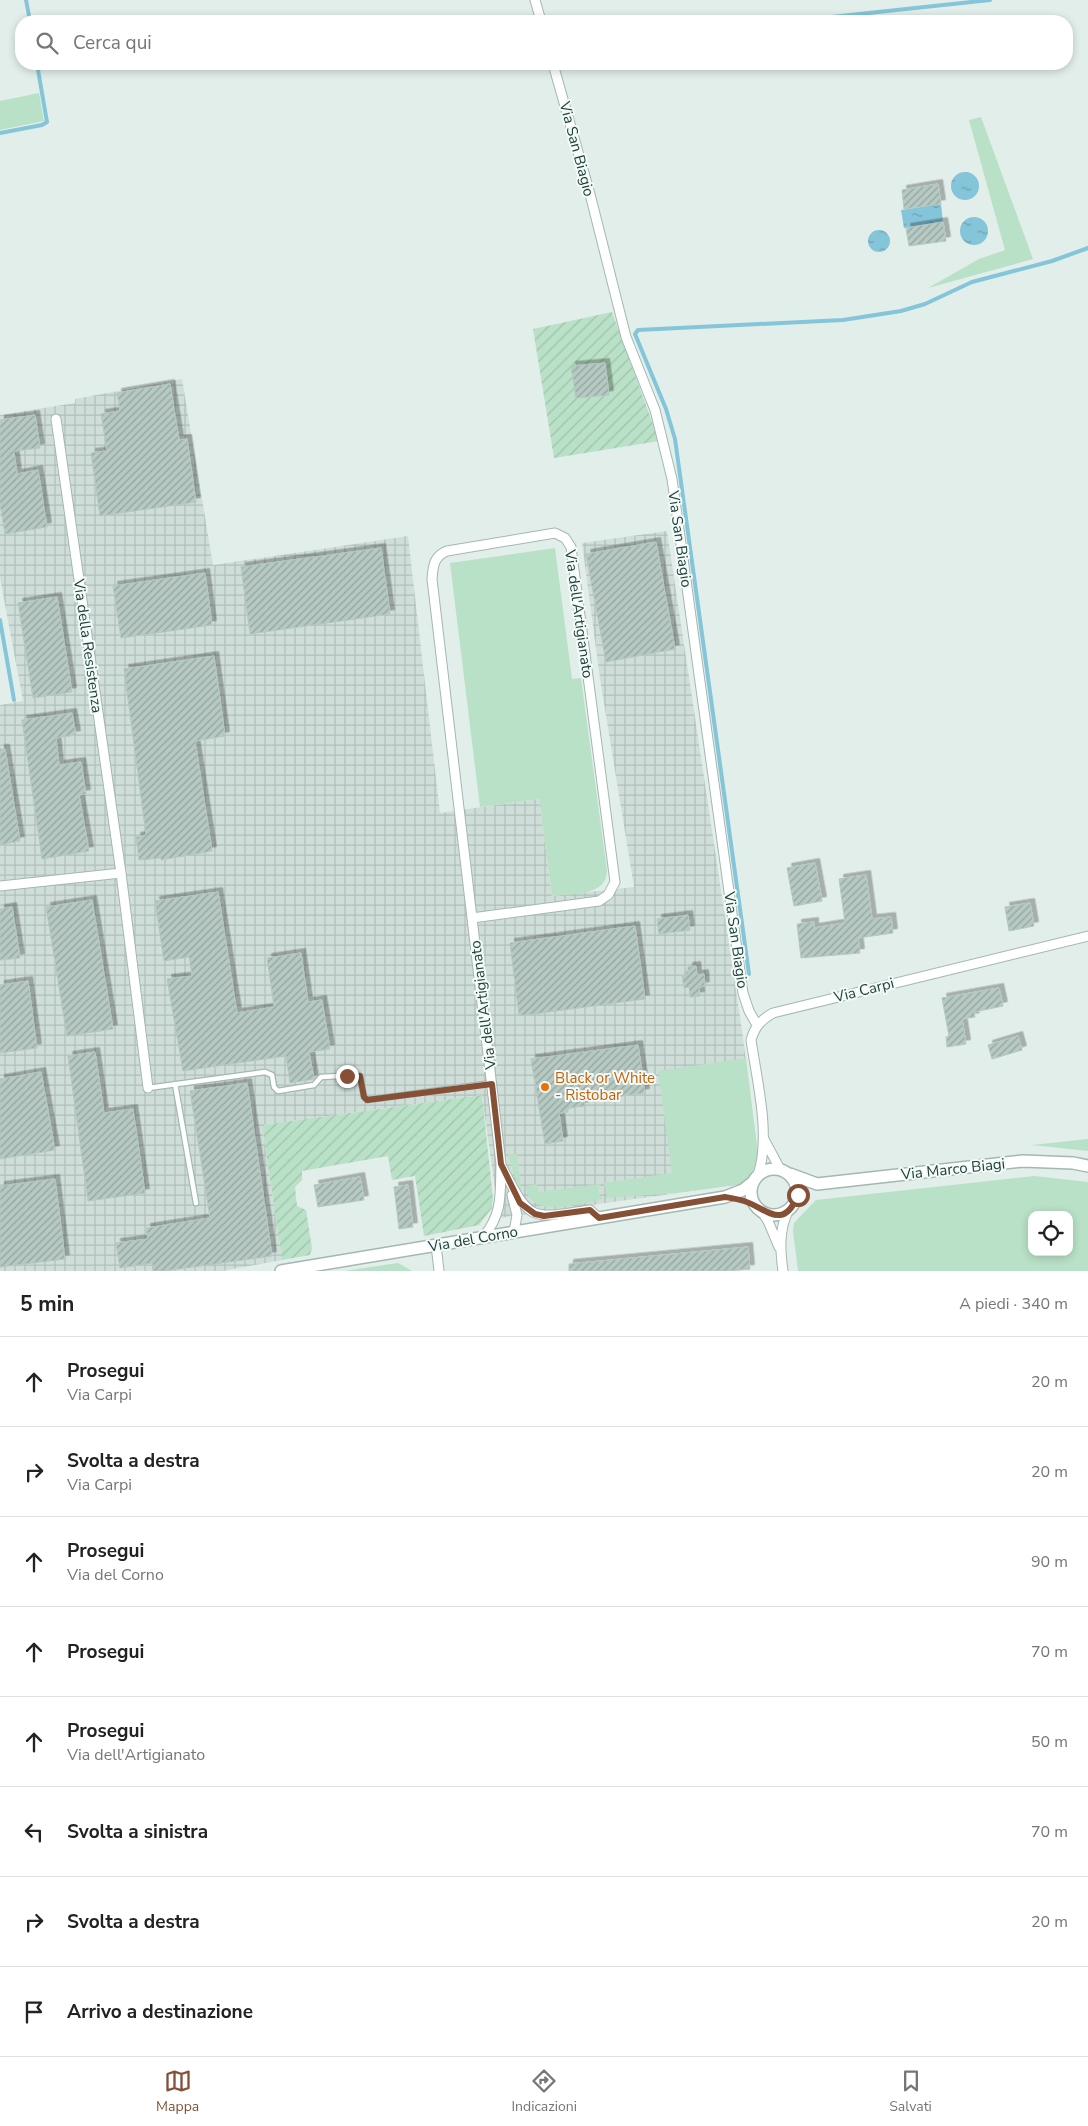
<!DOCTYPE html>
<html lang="it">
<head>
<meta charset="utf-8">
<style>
	:root { --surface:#fff; --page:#f6f6f6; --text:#222; --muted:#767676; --line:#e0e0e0; --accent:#855036 }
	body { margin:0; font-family:"Nunito Sans",sans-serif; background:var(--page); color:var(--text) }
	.controls { position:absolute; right:15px; bottom:15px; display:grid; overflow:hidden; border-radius:10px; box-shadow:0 2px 8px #0003 }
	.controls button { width:45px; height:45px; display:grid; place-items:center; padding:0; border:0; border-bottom:1px solid var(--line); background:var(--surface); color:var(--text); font:25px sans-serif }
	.stop { position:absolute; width:15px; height:15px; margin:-11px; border:4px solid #855036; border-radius:50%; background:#fff }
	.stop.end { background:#855036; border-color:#fff; box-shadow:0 1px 5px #0008 }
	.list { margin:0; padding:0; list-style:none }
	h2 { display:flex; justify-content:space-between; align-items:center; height:65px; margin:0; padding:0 20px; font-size:21px }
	h2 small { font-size:16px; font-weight:400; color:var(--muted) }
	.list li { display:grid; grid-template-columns:32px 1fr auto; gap:15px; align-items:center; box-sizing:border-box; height:90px; padding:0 20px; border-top:1px solid var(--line) }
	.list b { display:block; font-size:19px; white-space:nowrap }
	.list p { margin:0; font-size:16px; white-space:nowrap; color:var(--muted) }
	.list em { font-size:16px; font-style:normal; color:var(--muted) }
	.icon { flex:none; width:28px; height:28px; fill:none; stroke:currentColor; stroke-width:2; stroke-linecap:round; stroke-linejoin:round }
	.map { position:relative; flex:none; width:1088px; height:1271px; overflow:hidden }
	.search { position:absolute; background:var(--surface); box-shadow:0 2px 8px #0003; left:15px; right:15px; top:15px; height:55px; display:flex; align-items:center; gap:12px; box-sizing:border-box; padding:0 18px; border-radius:20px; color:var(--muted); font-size:19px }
	.sheet { height:785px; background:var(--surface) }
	nav { display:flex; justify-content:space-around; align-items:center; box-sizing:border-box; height:70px; border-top:1px solid var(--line); background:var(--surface); font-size:14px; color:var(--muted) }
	nav a { display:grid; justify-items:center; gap:2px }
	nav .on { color:var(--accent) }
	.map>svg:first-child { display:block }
</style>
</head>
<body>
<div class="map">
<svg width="1088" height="1271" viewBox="0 0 1088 1271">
	<defs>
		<pattern id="industrial-grid" width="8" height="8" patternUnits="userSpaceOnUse" patternTransform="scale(1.25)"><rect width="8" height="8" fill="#d0ded9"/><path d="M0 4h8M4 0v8" fill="none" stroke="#b2c0bb"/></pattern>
		<pattern id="garden-furrows" width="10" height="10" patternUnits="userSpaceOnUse" patternTransform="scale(1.25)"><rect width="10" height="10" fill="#b9e1c7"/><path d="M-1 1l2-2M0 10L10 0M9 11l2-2" fill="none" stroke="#9fc2ac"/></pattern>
		<pattern id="water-ripples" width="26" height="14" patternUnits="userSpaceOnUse" patternTransform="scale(1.25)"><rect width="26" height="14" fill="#84c5d9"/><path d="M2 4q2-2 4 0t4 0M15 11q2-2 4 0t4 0" fill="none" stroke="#6ca2b1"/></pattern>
		<pattern id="building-hatch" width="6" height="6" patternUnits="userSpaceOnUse" patternTransform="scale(1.25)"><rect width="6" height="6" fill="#b7c9c3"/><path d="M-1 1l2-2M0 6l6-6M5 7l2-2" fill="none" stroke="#94a5a0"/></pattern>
		<filter id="shadow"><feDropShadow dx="4.5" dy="-4.5" stdDeviation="0" flood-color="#0004"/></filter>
	</defs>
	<rect width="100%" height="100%" fill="#e2eee9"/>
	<!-- industrial -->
	<path fill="url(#industrial-grid)" d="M182 379 213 565 408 536 440 813 539 799 552 896 634 887 600 679 582 543 667 531 742 1030 758 1155 751 1174 742 1184 499 1218 482 1095 262 1125 282 1260 223 1271H0V705L23 701 0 578V415L75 403V399Z"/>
	<!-- green -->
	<path fill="#b9e1c7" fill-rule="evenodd" d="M39 93 44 121 0 130V101Z
		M981 117 1033 259 928 288 979 259 1005 250 969 120Z
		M555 548 572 679 581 678 607 871C606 897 572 893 552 896L539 799 480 807 450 563Z
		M746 1058 758 1155V1164L742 1184 676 1193 606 1198 607 1190 603 1183 672 1173 658 1071Z
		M1088 1139V1151L1032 1145Z
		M517 1154 522 1199 508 1155Z
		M1034 1176 1088 1182V1271H798L793 1231 794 1223 816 1200ZM1032 1215H1069V1252H1032Z
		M537 1184 538 1192 600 1184 598 1192 603 1199C581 1203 528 1221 526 1186Z
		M398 1263 412 1271H344Z"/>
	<!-- garden -->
	<path fill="url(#garden-furrows)" d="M612 312 659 441 554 458 533 329Z
		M482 1095 493 1199 492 1208 479 1225 424 1236 415 1176 392 1180 388 1156 302 1171V1180L295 1187 297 1206 306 1210 312 1248 310 1255 282 1260 262 1125Z"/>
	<!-- water -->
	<path fill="url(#water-ripples)" d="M951 186a14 14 0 1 1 28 0a14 14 0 1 1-28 0Z
		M941 204 943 222 904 228 901 210Z
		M960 231a14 14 0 1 1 28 0a14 14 0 1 1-28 0Z
		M868 241a11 11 0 1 1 22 0a11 11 0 1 1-22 0Z"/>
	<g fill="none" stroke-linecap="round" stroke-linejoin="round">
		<!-- stream -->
		<path stroke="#84c5d9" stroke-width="4" d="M26 0 30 21
			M794 21 990 0
			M0 133 42 125 47 122 37 64
			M0 620 14 700
			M749 974 675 439 666 409 635 334 638 330 843 320 901 311 925 304 972 282 1052 261 1088 248"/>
	</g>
	<!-- building -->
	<path fill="url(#building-hatch)" stroke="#b4c8c1" filter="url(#shadow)" d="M938 184 941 204 904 209 902 190Z
		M943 222 946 241 909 246 906 228Z
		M605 363 609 395 576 398 571 366Z
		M170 384 179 440 187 439 196 502 100 516 91 453 107 451 101 414 120 411 117 393Z
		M35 415 40 448 14 451 17 474 38 470 47 527 5 534 0 504V420Z
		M656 542 675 649 606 662 586 554Z
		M381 548 390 614 250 634 241 567Z
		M205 573 212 625 121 638 113 586Z
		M57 597 72 692 33 698 18 603Z
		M214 656 225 736 195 741 212 851 161 860V858L139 860 136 837 146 835 124 669Z
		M72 713 76 735 56 738 59 765 81 762 86 794 79 795 89 851 42 859 22 720Z
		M0 749H5L20 841 0 845Z
		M815 863 822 901 794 906 787 868Z
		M866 875 872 919 891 917 893 933 858 938 860 953 801 958 797 924 814 922V928L845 923 839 879Z
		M218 892 237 1013 274 1007 267 958 301 953 308 1002 322 1000 330 1049 309 1052 314 1079 290 1083 286 1056 183 1071 167 979 192 976 189 957 164 961 155 901Z
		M92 900 113 1029 67 1036 46 907Z
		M1030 903 1034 926 1009 931 1005 907Z
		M12 907 20 958 0 960V909Z
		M688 915 690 930 659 934 657 919Z
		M635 926 645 999 519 1016 510 943Z
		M696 966 697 975 704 974 705 986 699 987 700 996 690 997 689 987 684 988 682 976 688 975V967Z
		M28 981 37 1048 0 1053V985Z
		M999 988 1003 1006 974 1012 975 1017 962 1019 966 1044 947 1047 946 1037 949 1036 942 998Z
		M1018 1036 1022 1050 992 1059 988 1045Z
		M638 1045 645 1093 584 1101 585 1106 568 1108V1112L559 1113 563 1141 545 1144 531 1059Z
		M95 1052 104 1113 133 1109 145 1193 88 1201 68 1056Z
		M41 1072 55 1150 0 1159V1079Z
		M247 1083 272 1256 164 1271H153L152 1263 120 1268 116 1243 148 1239 146 1228 210 1218 190 1091Z
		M360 1177 364 1200 318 1207 314 1185Z
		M55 1179 65 1259 0 1267V1186Z
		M408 1185 413 1227 399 1229 394 1187Z
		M748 1247 750 1269 728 1271H569V1264Z"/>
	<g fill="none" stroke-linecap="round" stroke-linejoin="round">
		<defs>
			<path id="service" d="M175 1084 196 1203
				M148 1088 265 1072 272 1075 274 1087 278 1091 314 1085 321 1077 357 1075 360 1076 364 1097 367 1100 492 1083"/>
			<path id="minor" d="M535 0 541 21
				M553 64 590 194 626 337 655 410 672 479 743 993 749 1011 757 1025
				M56 419 121 873 148 1088
				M0 886 121 873
				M472 918 599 901 608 895 615 882 571 547 565 538 555 533 447 551C434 556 433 566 432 579L501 1164C500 1193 503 1213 484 1236
				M764 1139 780 1169
				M502 1167C530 1222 530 1219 590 1210L599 1218
				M758 1175C771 1136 757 1081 751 1040 755 1026 761 1020 773 1013L1088 936
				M512 1195 517 1215 514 1232
				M762 1212 768 1221 779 1247
				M436 1245 439 1271
				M783 1271C780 1250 779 1230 788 1211"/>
			<path id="tertiary" d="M751 1192a23 23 0 1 1 46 0a23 23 0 1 1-46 0Z
				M790 1174 817 1184 1023 1161 1073 1163 1088 1166
				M281 1271 725 1197 743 1190 753 1182"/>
		</defs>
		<!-- service casing -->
		<use href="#service" stroke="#a4b7b1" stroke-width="7"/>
		<!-- minor casing -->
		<use href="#minor" stroke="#a4b7b1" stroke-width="11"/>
		<!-- tertiary casing -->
		<use href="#tertiary" stroke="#a4b7b1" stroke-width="14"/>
		<!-- service -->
		<use href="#service" stroke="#fff" stroke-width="4.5"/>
		<!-- minor -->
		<use href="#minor" stroke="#fff" stroke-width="9"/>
		<!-- tertiary -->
		<use href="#tertiary" stroke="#fff" stroke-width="11"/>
	</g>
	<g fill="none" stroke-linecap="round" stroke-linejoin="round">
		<!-- route -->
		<path stroke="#855036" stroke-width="6" d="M347 1076H360L364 1097 367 1100 492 1084 501 1164 520 1203 535 1214 544 1216 590 1210 599 1218 725 1197C731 1198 738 1199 744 1201 766 1208 783 1232 798 1195"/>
	</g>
	<!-- markers -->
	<circle fill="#e8710a" stroke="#f3faf7" stroke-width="2" cx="545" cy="1087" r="5"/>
	<g text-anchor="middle" stroke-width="4" stroke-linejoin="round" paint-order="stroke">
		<!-- street labels -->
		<g font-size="15" fill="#20413b" stroke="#f3faf7">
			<text transform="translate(577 149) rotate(75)" y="5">Via San Biagio</text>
			<text transform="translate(680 539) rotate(82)" y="5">Via San Biagio</text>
			<text transform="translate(579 614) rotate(82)" y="5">Via dell'Artigianato</text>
			<text transform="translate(88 646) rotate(82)" y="5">Via della Resistenza</text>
			<text transform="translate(736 940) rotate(82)" y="5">Via San Biagio</text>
			<text transform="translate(864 990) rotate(-14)" y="5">Via Carpi</text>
			<text transform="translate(483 1005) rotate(-97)" y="5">Via dell'Artigianato</text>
			<text transform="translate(953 1169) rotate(-6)" y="5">Via Marco Biagi</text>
			<text transform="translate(473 1239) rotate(-10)" y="5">Via del Corno</text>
		</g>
		<!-- food labels -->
		<g font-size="15" fill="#c56008" stroke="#f3faf7" text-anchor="start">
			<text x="555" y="1083">Black or White<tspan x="555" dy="17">- Ristobar</tspan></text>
		</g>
	</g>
</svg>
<div class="controls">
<button><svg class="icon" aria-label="locate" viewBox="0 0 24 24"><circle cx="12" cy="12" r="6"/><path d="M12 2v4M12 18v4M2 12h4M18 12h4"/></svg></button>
</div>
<div class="stop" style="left:798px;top:1195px"></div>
<div class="stop end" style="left:347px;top:1076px"></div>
<div class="search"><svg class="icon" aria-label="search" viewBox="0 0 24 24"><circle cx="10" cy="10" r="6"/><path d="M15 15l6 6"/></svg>Cerca qui</div>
</div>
<section class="sheet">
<h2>5 min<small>A piedi · 340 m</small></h2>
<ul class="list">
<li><svg class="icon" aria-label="ahead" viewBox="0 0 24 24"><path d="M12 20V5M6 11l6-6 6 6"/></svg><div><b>Prosegui</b><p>Via Carpi</p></div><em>20 m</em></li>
<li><svg class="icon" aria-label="right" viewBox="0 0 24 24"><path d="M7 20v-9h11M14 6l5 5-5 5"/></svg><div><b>Svolta a destra</b><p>Via Carpi</p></div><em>20 m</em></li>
<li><svg class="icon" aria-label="ahead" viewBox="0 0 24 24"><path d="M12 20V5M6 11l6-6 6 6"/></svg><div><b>Prosegui</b><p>Via del Corno</p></div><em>90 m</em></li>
<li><svg class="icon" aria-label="ahead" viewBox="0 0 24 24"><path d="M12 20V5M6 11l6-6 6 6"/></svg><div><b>Prosegui</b></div><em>70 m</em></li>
<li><svg class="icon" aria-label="ahead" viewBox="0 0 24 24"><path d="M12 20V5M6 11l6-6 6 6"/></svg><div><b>Prosegui</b><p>Via dell'Artigianato</p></div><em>50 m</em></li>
<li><svg class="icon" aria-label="left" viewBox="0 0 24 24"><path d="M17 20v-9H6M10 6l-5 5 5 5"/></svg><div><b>Svolta a sinistra</b></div><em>70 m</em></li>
<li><svg class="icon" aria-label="right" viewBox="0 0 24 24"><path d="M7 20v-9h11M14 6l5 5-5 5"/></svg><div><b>Svolta a destra</b></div><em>20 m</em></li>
<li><svg class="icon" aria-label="arrive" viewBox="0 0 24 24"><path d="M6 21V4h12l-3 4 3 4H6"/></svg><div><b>Arrivo a destinazione</b></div></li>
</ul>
</section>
<nav>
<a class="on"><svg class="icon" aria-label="map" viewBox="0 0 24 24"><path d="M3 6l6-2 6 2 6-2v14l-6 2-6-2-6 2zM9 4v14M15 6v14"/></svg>Mappa</a>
<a><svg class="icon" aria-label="directions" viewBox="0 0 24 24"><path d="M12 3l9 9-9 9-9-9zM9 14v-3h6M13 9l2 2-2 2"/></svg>Indicazioni</a>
<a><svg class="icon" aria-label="saved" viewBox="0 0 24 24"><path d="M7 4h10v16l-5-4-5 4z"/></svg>Salvati</a>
</nav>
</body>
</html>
